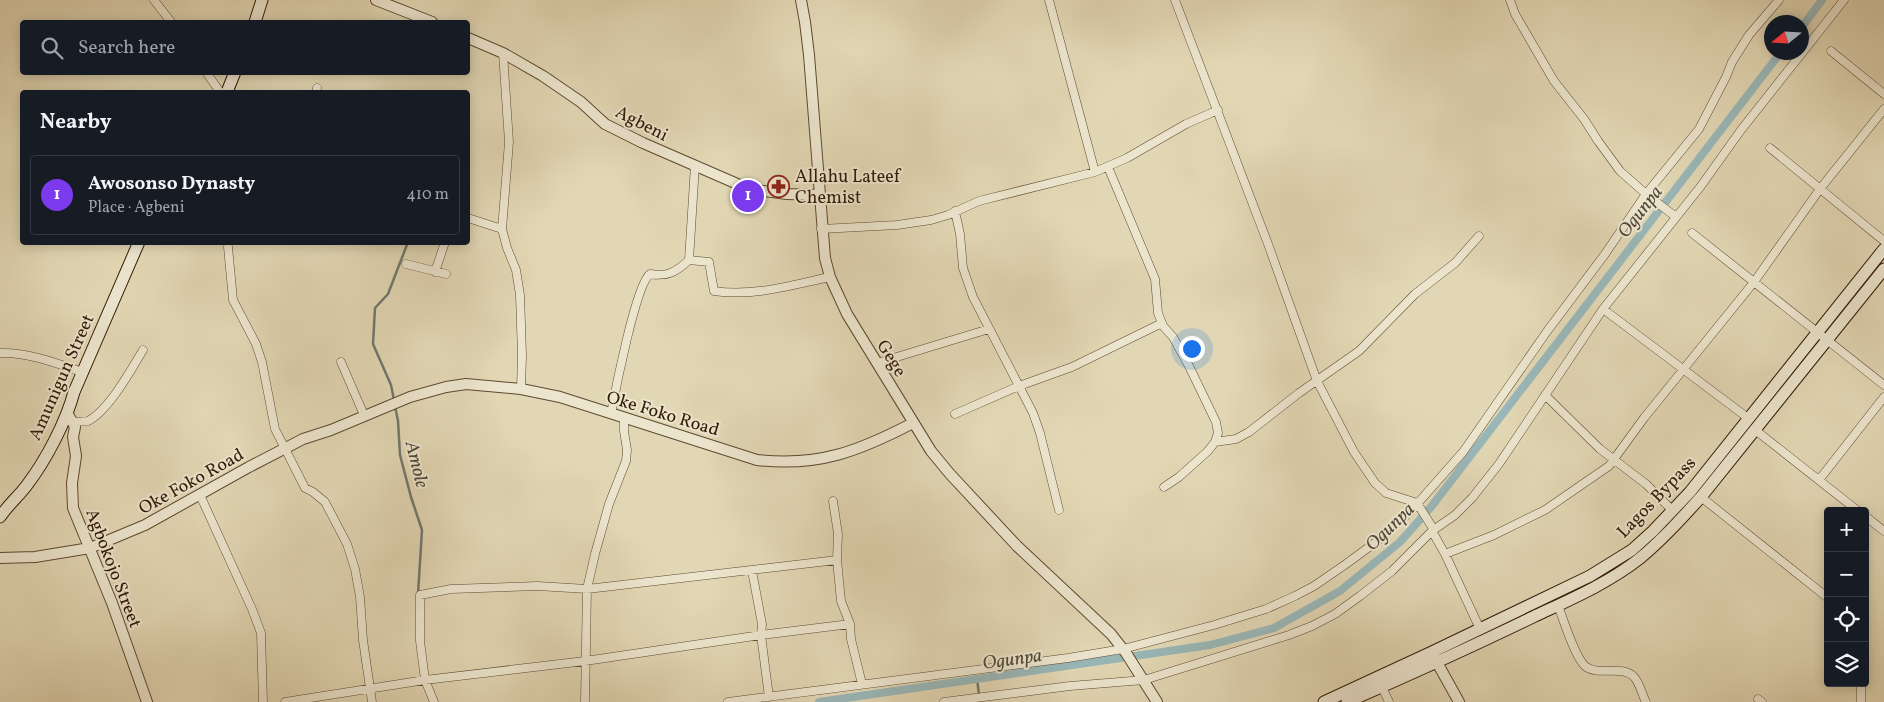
<!DOCTYPE html>
<html lang="en">
<head>
<meta charset="utf-8">
<style>
	:root { --surface:#171b24; --page:#242831; --text:#f1f3f6; --muted:#9ea1a6; --line:#363941; --accent:#7c3aed }
	body { margin:0; font-family:Vollkorn,serif; background:var(--page); color:var(--text) }
	.controls { position:absolute; right:15px; bottom:15px; display:grid; overflow:hidden; border-radius:5px; box-shadow:0 2px 12px #0003 }
	.controls button { width:45px; height:45px; display:grid; place-items:center; padding:0; border:0; border-bottom:1px solid var(--line); background:var(--surface); color:var(--text); font:25px sans-serif }
	.compass { position:absolute; left:1764px; top:15px; width:45px; height:45px; border-radius:50%; background:var(--surface); box-shadow:0 2px 12px #0003; rotate:252deg }
	.you { position:absolute; left:1191px; top:348px; width:18px; height:18px; margin:-12px; border:4px solid #fff; border-radius:50%; background:#1a73e8; box-shadow:0 0 0 8px #1a73e833 }
	.badge { display:grid; place-items:center; width:32px; height:32px; border-radius:50%; background:var(--accent); color:#fff; font-size:16px; font-weight:700 }
	.pin { position:absolute; translate:-50% -50%; border:2px solid #fff; box-shadow:0 1px 5px #0006 }
	.list { margin:0; padding:0; list-style:none }
	h2 { display:flex; justify-content:space-between; align-items:center; height:65px; margin:0; padding:0 20px; font-size:21px }
	h2 small { font-size:16px; font-weight:400; color:var(--muted) }
	.list li { display:grid; grid-template-columns:32px 1fr auto; gap:15px; align-items:center; box-sizing:border-box; height:80px; margin:0 10px 10px; padding:0 10px; border:1px solid var(--line); border-radius:5px }
	.list b { display:block; font-size:19px; white-space:nowrap }
	.list p { margin:0; font-size:16px; white-space:nowrap; color:var(--muted) }
	.list em { font-size:16px; font-style:normal; color:var(--muted) }
	.icon { flex:none; width:28px; height:28px; fill:none; stroke:currentColor; stroke-width:2; stroke-linecap:round; stroke-linejoin:round }
	.map { position:relative; flex:none; width:1884px; height:702px; overflow:hidden }
	.search { position:absolute; background:var(--surface); box-shadow:0 2px 12px #0003; left:20px; top:20px; width:450px; height:55px; display:flex; align-items:center; gap:12px; box-sizing:border-box; padding:0 18px; border-radius:5px; color:var(--muted); font-size:19px }
	.panel { position:absolute; background:var(--surface); box-shadow:0 2px 12px #0003; left:20px; top:90px; width:450px; height:155px; border-radius:5px }
	.map>svg:first-child { display:block }
</style>
</head>
<body>
<div class="map">
<svg width="1884" height="702" viewBox="0 0 1884 702">
	<rect width="100%" height="100%" fill="#e2d7b4"/>
	<filter id="stains"><feTurbulence type="fractalNoise" baseFrequency=".004" numOctaves="4"/><feColorMatrix values="0 0 0 0 .2 0 0 0 0 .09 0 0 0 0 .02 0 0 0 .5 -.17"/></filter>
	<radialGradient id="worn" r=".72"><stop offset=".6" stop-color="#630" stop-opacity="0"/><stop offset="1" stop-color="#630" stop-opacity=".3"/></radialGradient>
	<g fill="none" stroke-linecap="round" stroke-linejoin="round">
		<!-- stream -->
		<path stroke="#707870" stroke-width="2.5" d="M394 400 391 385 373 344 375 308 388 294 408 242
			M395 406 398 421 400 455 411 497 422 530 418 594
			M977 679 980 702"/>
		<!-- canal -->
		<path stroke="#99b7b8" stroke-width="8" d="M1802 27 1822 0
			M819 702 1210 645 1274 628 1340 591 1400 542 1431 507 1781 52"/>
		<defs>
			<path id="minor" d="M154 0 171 22
				M1049 0 1095 172
				M1175 0 1268 244 1317 381 1354 452 1375 483 1386 493 1417 503 1434 530 1432 531 1445 554 1480 629
				M1510 0 1515 14 1554 81 1584 119 1598 141 1620 171 1646 194 1676 217
				M1831 51 1884 94
				M503 53 509 142 502 229 507 248 516 270 520 295 522 355 521 389
				M206 72 220 92
				M316 92 317 88
				M1770 148 1884 241
				M1108 167 1155 279 1158 313 1163 326 1173 337 1189 366 1216 422 1218 433 1215 442 1208 451 1179 477 1164 487
				M955 211 960 234 963 268 973 297 1033 413 1040 433 1059 510
				M468 218 502 229
				M821 229 897 225 931 220 948 215 979 201 1095 172 1127 158 1186 124 1218 110
				M1692 233 1884 385
				M228 247 233 300 256 344 262 362 275 429 305 488 313 492 325 502 347 544 355 569 360 597 363 640 372 702
				M689 260 695 165
				M406 264 446 274
				M435 272 445 242
				M1603 309 1748 418
				M0 353C27 352 56 363 82 372
				M341 362 364 415
				M877 363 989 329
				M1545 395 1600 449 1646 484 1673 511
				M611 414C615 392 636 284 650 274 668 277 676 272 689 260L709 262 714 291C753 297 792 285 830 277
				M955 414 1019 386 1072 367 1162 323
				M73 422C77 421 84 422 88 421 109 410 131 370 143 350
				M1754 429 1858 511
				M1215 442 1236 439 1249 432 1299 393 1359 351 1415 294 1455 263 1479 236
				M1819 480 1884 397
				M200 495 252 609 261 633 263 702
				M1701 497 1828 598
				M833 501 838 534 837 560 841 601 850 624 851 639 862 684
				M1865 516 1884 531
				M1445 554 1494 535 1545 510 1609 466 1644 418 1754 282 1820 189 1884 109
				M752 571 762 624 761 635 769 697
				M1558 605C1563 619 1575 657 1585 666 1598 677 1622 664 1634 677 1640 683 1642 695 1646 702
				M1382 687 1389 702
				M1758 699 1762 702
				M285 702 425 680 585 661 761 635 850 624
				M434 702 425 680 420 641V595L451 589 538 586 587 589 837 560
				M585 702 587 589 595 554 609 504 626 461 627 450 624 431V419
				M728 702 1068 658 1123 649 1214 625 1266 609 1295 596 1314 586 1346 564 1380 539 1410 512 1463 452 1548 330 1605 254 1646 194 1699 129 1726 77 1732 62 1749 35 1779 0
				M944 702 1070 686 1144 680 1289 635 1312 626 1335 614 1360 596 1392 571 1432 531 1455 515 1472 498 1499 464 1603 309 1701 186 1741 130 1844 0
				M1861 702V683"/>
			<path id="tertiary" d="M376 0 432 22
				M801 0 805 22 809 55 825 258 830 277 847 314 931 451 950 474 1017 546 1111 634 1126 653 1157 702
				M468 38 503 53 543 76 581 102 605 124 643 143 749 189 787 194 819 195
				M68 414 75 427 73 437 76 456 72 483 73 508 112 603 147 702
				M0 558 35 557 90 548 145 525 249 467 303 439 331 430 410 397 446 387 466 384 521 389 560 397 757 460C819 467 859 451 913 423
				M1434 657 1459 702"/>
			<path id="secondary" d="M255 22 262 0
				M227 92 235 72
				M0 517C8 505 19 496 27 485 46 460 66 422 74 392L139 242
				M1324 702 1432 652 1590 576 1632 550 1653 531 1690 492 1884 249
				M1347 702C1409 675 1471 647 1533 617 1569 600 1607 584 1639 559 1661 541 1681 519 1701 497L1884 269"/>
		</defs>
		<!-- minor casing -->
		<use href="#minor" stroke="#5e4930" stroke-width="9"/>
		<!-- tertiary casing -->
		<use href="#tertiary" stroke="#5e4930" stroke-width="12"/>
		<!-- secondary casing -->
		<use href="#secondary" stroke="#321a04" stroke-width="13"/>
		<!-- minor -->
		<use href="#minor" stroke="#ece5ce" stroke-width="8"/>
		<!-- tertiary -->
		<use href="#tertiary" stroke="#ece5ce" stroke-width="10"/>
		<!-- secondary -->
		<use href="#secondary" stroke="#ece5ce" stroke-width="11"/>
	</g>
	<!-- icons -->
	<defs>
		<symbol id="pharmacy-ring" viewBox="-11 -11 22 22"><circle r="9.5" fill="#ece5ce" stroke="#8f2418" stroke-width="1.5"/><path d="M-2-6h4v4h4v4h-4v4h-4v-4h-4v-4h4Z" fill="#8f2418"/></symbol>
	</defs>
	<g fill-rule="evenodd">
		<use href="#pharmacy-ring" x="766" y="174" width="25" height="25"/>
	</g>
	<g text-anchor="middle" stroke-width="4" stroke-linejoin="round" paint-order="stroke">
		<!-- street labels -->
		<g font-size="18" fill="#321a04" stroke="#ece5ce">
			<text transform="translate(642 123) rotate(27)" y="6">Agbeni</text>
			<text transform="translate(892 358) rotate(58)" y="6">Gege</text>
			<text transform="translate(61 377) rotate(-66)" y="6">Amunigun Street</text>
			<text transform="translate(663 413) rotate(17)" y="6">Oke Foko Road</text>
			<text transform="translate(191 481) rotate(-29)" y="6">Oke Foko Road</text>
			<text transform="translate(1656 497) rotate(-46)" y="6">Lagos Bypass</text>
			<text transform="translate(114 568) rotate(69)" y="6">Agbokojo Street</text>
		</g>
		<!-- poi labels -->
		<g font-size="18" fill="#321a04" stroke="#ece5ce" text-anchor="start">
			<text x="795" y="182">Allahu Lateef<tspan x="795" dy="21">Chemist</tspan></text>
		</g>
		<!-- water labels -->
		<g font-size="19" font-style="italic" fill="#51493a" stroke="#ece5ce">
			<text transform="translate(1639 211) rotate(-52)" y="7">Ogunpa</text>
			<text transform="translate(418 464) rotate(76)" y="7">Amole</text>
			<text transform="translate(1389 526) rotate(-44)" y="7">Ogunpa</text>
			<text transform="translate(1012 658) rotate(-8)" y="7">Ogunpa</text>
		</g>
	</g>
	<rect width="100%" height="100%" filter="url(#stains)"/>
	<rect width="100%" height="100%" fill="url(#worn)"/>
</svg>
<div class="controls">
<button>+</button>
<button>−</button>
<button><svg class="icon" aria-label="locate" viewBox="0 0 24 24"><circle cx="12" cy="12" r="6"/><path d="M12 2v4M12 18v4M2 12h4M18 12h4"/></svg></button>
<button><svg class="icon" aria-label="layers" viewBox="0 0 24 24"><path d="M12 4l9 5-9 5-9-5zM3 14l9 5 9-5"/></svg></button>
</div>
<svg class="compass" viewBox="-18 -18 36 36"><path d="M0-13l5 13h-10z" fill="#e53935"/><path d="M0 13l5-13h-10z" fill="#9ea1a6"/></svg>
<div class="you"></div>
<div class="pin badge" style="left:748px;top:196px">1</div>
<div class="search"><svg class="icon" aria-label="search" viewBox="0 0 24 24"><circle cx="10" cy="10" r="6"/><path d="M15 15l6 6"/></svg>Search here</div>
<section class="panel">
<h2>Nearby<small></small></h2>
<ul class="list">
<li><span class="badge">1</span><div><b>Awosonso Dynasty</b><p>Place · Agbeni</p></div><em>410 m</em></li>
</ul>
</section>
</div>
</body>
</html>
